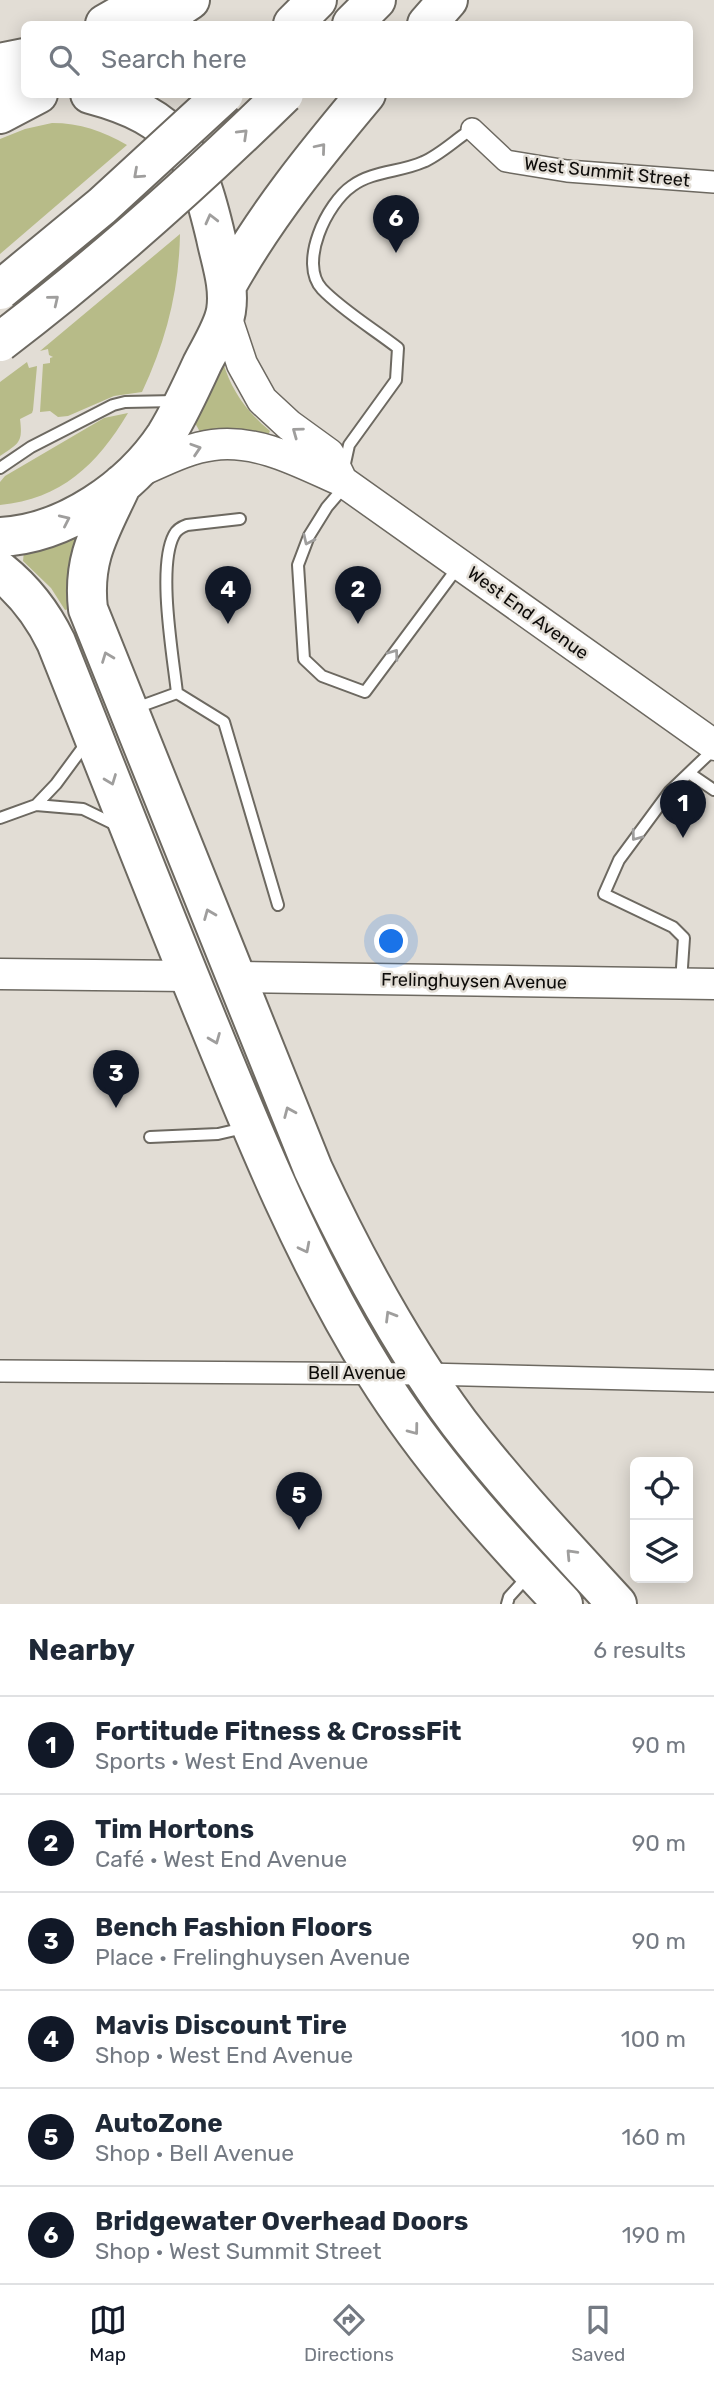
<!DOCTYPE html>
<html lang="en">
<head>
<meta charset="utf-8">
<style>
	:root { --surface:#fff; --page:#f2f2f3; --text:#1f2937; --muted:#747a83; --line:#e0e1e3; --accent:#111827 }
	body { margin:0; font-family:Rubik,sans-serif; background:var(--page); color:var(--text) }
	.controls { position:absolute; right:21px; bottom:21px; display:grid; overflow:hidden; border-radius:10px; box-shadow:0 4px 18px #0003 }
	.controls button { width:63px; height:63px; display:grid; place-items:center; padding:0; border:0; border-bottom:2px solid var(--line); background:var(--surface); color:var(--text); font:35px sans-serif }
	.you { position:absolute; left:392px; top:942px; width:24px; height:24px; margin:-18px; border:5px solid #fff; border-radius:50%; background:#1a73e8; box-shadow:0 0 0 10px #1a73e833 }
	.badge { display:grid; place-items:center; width:46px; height:46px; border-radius:50%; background:var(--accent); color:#fff; font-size:23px; font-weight:700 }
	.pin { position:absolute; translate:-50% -58px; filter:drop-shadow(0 2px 4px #0008) }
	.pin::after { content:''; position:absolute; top:37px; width:24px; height:21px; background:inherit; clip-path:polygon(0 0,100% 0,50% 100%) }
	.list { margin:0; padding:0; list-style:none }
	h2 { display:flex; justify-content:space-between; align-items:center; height:91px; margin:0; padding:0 28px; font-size:30px }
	h2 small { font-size:23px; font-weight:400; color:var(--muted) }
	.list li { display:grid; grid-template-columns:46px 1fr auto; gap:21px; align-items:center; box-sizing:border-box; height:98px; padding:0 28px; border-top:2px solid var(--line) }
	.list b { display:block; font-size:26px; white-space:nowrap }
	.list p { margin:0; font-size:23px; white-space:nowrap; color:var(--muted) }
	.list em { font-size:23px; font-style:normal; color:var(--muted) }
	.icon { flex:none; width:38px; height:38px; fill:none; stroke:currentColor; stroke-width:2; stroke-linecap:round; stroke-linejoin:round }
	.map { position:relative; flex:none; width:714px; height:1604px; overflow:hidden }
	.search { position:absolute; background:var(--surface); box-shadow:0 4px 18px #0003; left:21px; right:21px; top:21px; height:77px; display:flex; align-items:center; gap:18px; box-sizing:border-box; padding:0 24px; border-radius:10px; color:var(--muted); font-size:26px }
	.sheet { height:679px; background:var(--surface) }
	nav { display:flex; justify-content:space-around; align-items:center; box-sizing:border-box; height:98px; border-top:2px solid var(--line); background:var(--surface); font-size:19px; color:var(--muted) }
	nav a { display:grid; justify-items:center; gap:4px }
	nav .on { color:var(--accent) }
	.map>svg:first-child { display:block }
</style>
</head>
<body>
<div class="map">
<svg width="714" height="1604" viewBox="0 0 714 1604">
	<rect width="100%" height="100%" fill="#e2ddd5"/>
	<!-- green -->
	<path fill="#b7bb88" d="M52 123C80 123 103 131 127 145L0 254V139L25 129Z
		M180 234C179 291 166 341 142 392L114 396 68 416 58 417 50 411 40 412 43 364 50 363V358L53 357 49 355 48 349 40 351Z
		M27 362 29 368 37 366 33 410 32 413 20 419C23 443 19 443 0 456V382Z
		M223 362C231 390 247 412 270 431L268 435 233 429 200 432 195 423Z
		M128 413C97 465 61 499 0 505V482L5 476 104 418Z
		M77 535C68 559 67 583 69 609L65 610 51 588 23 561 24 551Z"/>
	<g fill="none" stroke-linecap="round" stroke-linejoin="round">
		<defs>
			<path id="lane" d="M0 468 31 447 113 405 125 402 176 401
				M344 468 349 445 396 380 398 348C375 330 342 310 322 289 298 263 327 203 352 186 372 171 401 172 423 162 440 155 456 139 472 129
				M345 486 327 507 309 536 298 565 304 659 322 676 365 692 458 567
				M177 693 224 722 278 905
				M133 709 177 693C173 656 157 567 174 535 177 529 181 527 187 525L240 519
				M87 742 56 784 36 805 83 809 116 825
				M689 773 714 790
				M0 818 36 805
				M681 982 684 938 673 927 604 894 619 860 670 791 714 749
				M150 1137 218 1134 244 1128
				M507 1604 509 1597 528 1576"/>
			<path id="street" d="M472 129 506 161 567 171 714 182
				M0 1371 426 1374 714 1381"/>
			<path id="secondary" d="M0 83 24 86
				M225 313 242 364 262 400 289 425 329 454 342 481
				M136 473C160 463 187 448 213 445 259 439 301 463 342 481L714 745
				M0 974 189 976
				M235 977 714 984"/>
			<path id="highway" d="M105 24 147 0
				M154 24 190 0
				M293 24 317 0
				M352 24 376 0
				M427 24 448 0
				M0 63 24 58
				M0 114 38 94
				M227 285C266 215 315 155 366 94
				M122 484C101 530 82 557 88 609L313 1169C354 1257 401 1345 459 1423 508 1487 563 1545 617 1604
				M0 537C65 534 131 488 166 435 180 412 191 388 202 364 210 348 223 328 226 311 230 286 221 262 216 238 196 153 180 118 90 94
				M0 571C25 591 42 613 56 642 105 765 153 888 203 1010 254 1135 304 1259 375 1373 428 1458 495 1532 563 1604"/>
		</defs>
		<!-- lane casing -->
		<use href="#lane" stroke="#6d6961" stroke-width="14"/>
		<!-- street casing -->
		<use href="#street" stroke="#6d6961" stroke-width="24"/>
		<!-- secondary casing -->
		<use href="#secondary" stroke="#6d6961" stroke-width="33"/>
		<!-- highway casing -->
		<use href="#highway" stroke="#6d6961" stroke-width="42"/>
		<!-- lane -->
		<use href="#lane" stroke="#fff" stroke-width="10"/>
		<!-- street -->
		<use href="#street" stroke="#fff" stroke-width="21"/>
		<!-- secondary -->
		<use href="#secondary" stroke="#fff" stroke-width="30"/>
		<!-- highway -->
		<use href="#highway" stroke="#fff" stroke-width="38"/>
		<defs>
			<path id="highway-bridge" d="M0 290 102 206 224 94
				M0 342C100 266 194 182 284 94"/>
		</defs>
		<!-- highway-bridge casing -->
		<use href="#highway-bridge" stroke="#6d6961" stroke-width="42" stroke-linecap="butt"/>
		<!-- highway-bridge -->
		<use href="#highway-bridge" stroke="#fff" stroke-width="38"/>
	</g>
	<!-- one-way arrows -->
	<defs><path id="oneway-chevron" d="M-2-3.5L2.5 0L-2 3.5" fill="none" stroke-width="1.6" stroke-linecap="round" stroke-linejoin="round" transform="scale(1.75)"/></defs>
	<g stroke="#9f9e9d">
		<use href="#oneway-chevron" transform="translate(243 134) rotate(-44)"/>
		<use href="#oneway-chevron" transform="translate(321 148) rotate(-50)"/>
		<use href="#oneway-chevron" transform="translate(138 174) rotate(138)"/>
		<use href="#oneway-chevron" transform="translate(211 219) rotate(-104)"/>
		<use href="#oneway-chevron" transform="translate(54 300) rotate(-39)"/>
		<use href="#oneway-chevron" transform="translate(297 432) rotate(-144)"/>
		<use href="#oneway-chevron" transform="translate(196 449) rotate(-18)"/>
		<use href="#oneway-chevron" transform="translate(65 520) rotate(-25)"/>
		<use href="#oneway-chevron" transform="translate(308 540) rotate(115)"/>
		<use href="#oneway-chevron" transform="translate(394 654) rotate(-54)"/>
		<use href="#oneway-chevron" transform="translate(107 657) rotate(-111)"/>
		<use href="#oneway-chevron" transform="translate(111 780) rotate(69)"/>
		<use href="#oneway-chevron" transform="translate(636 836) rotate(127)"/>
		<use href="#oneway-chevron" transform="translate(209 914) rotate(-112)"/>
		<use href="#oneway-chevron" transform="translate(215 1039) rotate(68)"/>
		<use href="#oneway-chevron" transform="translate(289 1112) rotate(-113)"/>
		<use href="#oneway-chevron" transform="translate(305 1248) rotate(63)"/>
		<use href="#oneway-chevron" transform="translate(390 1316) rotate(-121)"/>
		<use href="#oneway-chevron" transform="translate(414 1430) rotate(53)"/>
		<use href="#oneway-chevron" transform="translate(571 1554) rotate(-133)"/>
	</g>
	<g text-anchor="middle" stroke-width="5" stroke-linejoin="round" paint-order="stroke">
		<!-- street labels -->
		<g font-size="18" fill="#0e0c0a" stroke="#e2ddd5">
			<text transform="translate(607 172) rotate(6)" y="6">West Summit Street</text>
			<text transform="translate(528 613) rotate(36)" y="6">West End Avenue</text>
			<text transform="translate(474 981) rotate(1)" y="6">Frelinghuysen Avenue</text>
			<text x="357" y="1379">Bell Avenue</text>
		</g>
	</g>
</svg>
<div class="controls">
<button><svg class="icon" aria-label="locate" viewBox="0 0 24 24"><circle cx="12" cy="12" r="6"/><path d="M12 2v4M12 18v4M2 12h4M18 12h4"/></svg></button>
<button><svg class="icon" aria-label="layers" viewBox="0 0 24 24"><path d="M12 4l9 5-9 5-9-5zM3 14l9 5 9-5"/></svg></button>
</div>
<div class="you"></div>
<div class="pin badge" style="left:683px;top:838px">1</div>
<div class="pin badge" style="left:358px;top:624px">2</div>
<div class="pin badge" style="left:116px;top:1108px">3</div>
<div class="pin badge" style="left:228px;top:624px">4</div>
<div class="pin badge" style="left:299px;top:1530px">5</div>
<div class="pin badge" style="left:396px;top:253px">6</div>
<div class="search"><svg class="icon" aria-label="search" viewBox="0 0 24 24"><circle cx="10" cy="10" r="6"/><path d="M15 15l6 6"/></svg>Search here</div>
</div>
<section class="sheet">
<h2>Nearby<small>6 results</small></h2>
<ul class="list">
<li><span class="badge">1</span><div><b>Fortitude Fitness &amp; CrossFit</b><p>Sports · West End Avenue</p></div><em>90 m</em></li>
<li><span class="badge">2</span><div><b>Tim Hortons</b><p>Café · West End Avenue</p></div><em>90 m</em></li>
<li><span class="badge">3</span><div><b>Bench Fashion Floors</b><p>Place · Frelinghuysen Avenue</p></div><em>90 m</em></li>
<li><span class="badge">4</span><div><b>Mavis Discount Tire</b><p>Shop · West End Avenue</p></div><em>100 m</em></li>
<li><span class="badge">5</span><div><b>AutoZone</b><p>Shop · Bell Avenue</p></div><em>160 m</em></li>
<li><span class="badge">6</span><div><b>Bridgewater Overhead Doors</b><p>Shop · West Summit Street</p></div><em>190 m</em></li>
</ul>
</section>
<nav>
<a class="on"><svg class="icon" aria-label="map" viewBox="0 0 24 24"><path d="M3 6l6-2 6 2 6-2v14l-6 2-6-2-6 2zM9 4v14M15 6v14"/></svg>Map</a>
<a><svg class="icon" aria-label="directions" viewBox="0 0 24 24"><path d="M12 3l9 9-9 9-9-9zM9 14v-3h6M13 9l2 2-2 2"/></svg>Directions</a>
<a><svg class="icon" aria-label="saved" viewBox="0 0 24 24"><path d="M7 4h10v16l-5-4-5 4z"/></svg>Saved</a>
</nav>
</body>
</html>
